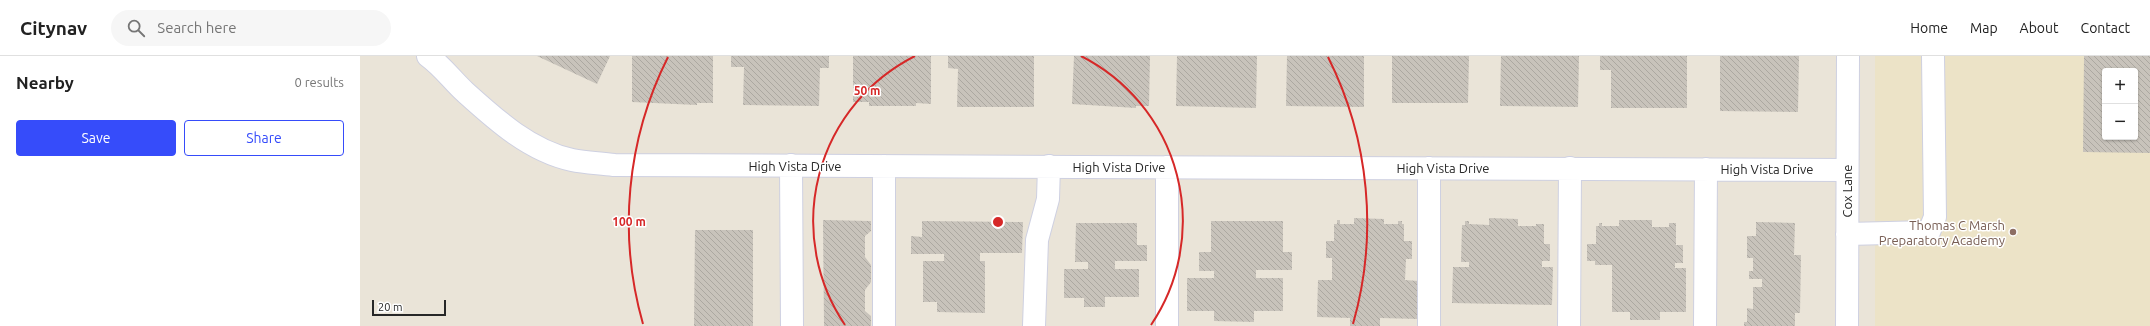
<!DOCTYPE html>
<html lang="en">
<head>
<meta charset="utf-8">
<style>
	:root { --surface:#fff; --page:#f6f6f6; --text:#222; --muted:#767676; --line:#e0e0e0; --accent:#364cfa }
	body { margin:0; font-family:Ubuntu,sans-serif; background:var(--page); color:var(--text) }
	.controls { position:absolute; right:12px; top:12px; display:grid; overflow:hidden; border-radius:4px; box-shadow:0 1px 3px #0004 }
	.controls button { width:36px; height:36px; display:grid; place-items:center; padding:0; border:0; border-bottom:1px solid var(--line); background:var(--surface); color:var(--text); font:20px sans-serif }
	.scale { position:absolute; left:12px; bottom:10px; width:74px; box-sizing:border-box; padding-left:4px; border:2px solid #272727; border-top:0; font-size:11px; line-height:14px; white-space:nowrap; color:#272727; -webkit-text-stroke:3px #fff; paint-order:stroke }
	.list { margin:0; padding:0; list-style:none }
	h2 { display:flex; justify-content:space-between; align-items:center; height:52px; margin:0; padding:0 16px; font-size:17px }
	h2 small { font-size:13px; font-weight:400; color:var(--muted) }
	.actions { display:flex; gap:8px; padding:12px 16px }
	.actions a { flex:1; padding:9px 0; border:1px solid var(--accent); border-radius:4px; text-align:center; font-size:14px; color:var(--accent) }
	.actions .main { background:var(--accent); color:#fff }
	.icon { flex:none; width:22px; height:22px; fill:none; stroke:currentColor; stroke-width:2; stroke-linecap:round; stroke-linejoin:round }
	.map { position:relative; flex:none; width:1790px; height:270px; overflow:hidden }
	header { display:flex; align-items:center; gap:24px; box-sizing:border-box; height:56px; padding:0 20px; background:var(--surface); border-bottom:1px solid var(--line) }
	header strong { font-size:19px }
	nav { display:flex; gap:22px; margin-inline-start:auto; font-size:14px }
	.search { width:280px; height:36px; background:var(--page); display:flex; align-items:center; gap:10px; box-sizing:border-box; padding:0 14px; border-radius:22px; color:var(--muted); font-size:15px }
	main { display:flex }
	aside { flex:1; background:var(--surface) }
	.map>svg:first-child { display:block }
</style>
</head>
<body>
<header>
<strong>Citynav</strong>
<div class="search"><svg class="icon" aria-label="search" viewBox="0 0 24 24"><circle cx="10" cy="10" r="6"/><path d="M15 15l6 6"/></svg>Search here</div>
<nav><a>Home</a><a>Map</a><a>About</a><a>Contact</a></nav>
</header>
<main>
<aside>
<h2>Nearby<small>0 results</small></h2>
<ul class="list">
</ul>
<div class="actions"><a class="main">Save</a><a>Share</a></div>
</aside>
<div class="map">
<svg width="1790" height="270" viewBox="0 0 1790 270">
	<defs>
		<pattern id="building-back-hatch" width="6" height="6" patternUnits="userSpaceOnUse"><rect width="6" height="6" fill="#c8c3bb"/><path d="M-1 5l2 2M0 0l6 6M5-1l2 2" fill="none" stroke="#aca8a1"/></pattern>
	</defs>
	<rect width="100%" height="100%" fill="#eae4d8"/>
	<!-- education -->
	<path fill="#ece3c7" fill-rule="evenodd" d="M1515 0H1790V270H1515ZM1745 15H1775V81H1745Z"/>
	<!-- building -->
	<path fill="url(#building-back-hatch)" fill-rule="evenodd" d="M177 0H250L237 28Z
		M272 0H353V47H337V49L272 46Z
		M371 0H469V12H460L459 50 383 49 384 11H371Z
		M493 0H571V48L556 47V50H509V46H493Z
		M588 0H674V51H597L598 13 588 12Z
		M714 0H790L789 50H776V52L712 48Z
		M817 0H897L896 52 816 50Z
		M927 0H1004V51L926 50Z
		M1032 0H1109L1108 47H1032Z
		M1141 0H1219L1218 51 1140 50Z
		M1240 0H1327V52H1251V14H1240Z
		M1360 0H1439L1438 56 1360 55Z
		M1724 0H1790V97L1723 96ZM1745 15H1775V81H1745Z
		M994 162 1024 163V168H1038V165H1042V168H1044V185H1052V203H1046L1045 224 1059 225V263L1020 262V270H990V262L957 261 958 224H972V202H966V185H974V168H977V164H980V168H994Z
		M1129 162 1158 163V170H1176V168H1184V188H1190V205H1182V211H1193L1192 249 1092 247 1093 211H1109V206H1101L1102 169H1105V165H1109V168L1129 169Z
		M463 164 511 165V175L505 180V201L511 209V226L505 234V255L511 260V270H464Z
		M1259 164H1292V171H1309V167H1316V189H1323V207H1315V212H1326V256H1300V264H1270V256H1252V209H1235V205H1227V188H1236V170H1239V167H1242V170H1259Z
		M562 165 663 166 662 197H620V205H625V257L577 256V246H563V205H584V198H551V180L562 181Z
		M851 165H923V196H932V214H896V222H923V255H894V266L854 265V255H827V222H854V215H839V196H851Z
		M1396 166 1435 167 1434 199H1441L1440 257H1435V270H1384V266H1387V252L1393 253V231H1402V223H1389V215H1393V202H1387V180H1396Z
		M716 167H777V189H787V205H755V213H779V241H745V251H724V242H704V213H728V206H715Z
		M335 174H393V270H334Z"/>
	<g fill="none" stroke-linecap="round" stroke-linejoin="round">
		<defs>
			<path id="minor" d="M68 0C82 10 92 24 105 36 136 64 170 95 212 104 226 107 240 107 254 109L1487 114
				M431 109 432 270
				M524 110V270
				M807 111V270
				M1487 178 1569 176 1575 161 1573 0
				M674 270 677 184 688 143 689 110
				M1069 270V112
				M1209 270 1210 112
				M1345 270 1346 113
				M1487 270 1488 0"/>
		</defs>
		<!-- minor casing -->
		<use href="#minor" stroke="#ced0e1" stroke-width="24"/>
		<!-- minor -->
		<use href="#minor" stroke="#fff" stroke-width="22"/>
	</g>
	<!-- distance rings -->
	<g fill="none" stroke="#d62828" stroke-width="2">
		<path d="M485 269A185 185 0 0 1 555 0M721 0A185 185 0 0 1 791 269"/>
		<path d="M283 268A369 369 0 0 1 308 1M968 1A369 369 0 0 1 993 268"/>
	</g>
	<!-- markers -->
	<circle fill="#8d6e63" stroke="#fff" stroke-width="1.5" cx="1653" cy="176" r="4"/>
	<g text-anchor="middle" stroke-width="3" stroke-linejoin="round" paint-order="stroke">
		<!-- street labels -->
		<g font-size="13" fill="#272727" stroke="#fff">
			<text x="435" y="115">High Vista Drive</text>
			<text x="759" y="116">High Vista Drive</text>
			<text x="1083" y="117">High Vista Drive</text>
			<text x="1407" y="118">High Vista Drive</text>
			<text transform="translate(1487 135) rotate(-90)" y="5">Cox Lane</text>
		</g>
		<!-- education labels -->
		<g font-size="13" fill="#785e54" stroke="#fff" text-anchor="end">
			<text x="1645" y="174">Thomas C Marsh<tspan x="1645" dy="15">Preparatory Academy</tspan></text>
		</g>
	</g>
	<circle cx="638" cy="166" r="6" fill="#d62828" stroke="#fff" stroke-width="2"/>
	<g font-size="12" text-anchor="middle" font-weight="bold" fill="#d62828" stroke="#fff" stroke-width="3" stroke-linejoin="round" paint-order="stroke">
		<text x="507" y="39">50 m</text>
		<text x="269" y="170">100 m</text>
	</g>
</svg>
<div class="controls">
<button>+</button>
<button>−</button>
</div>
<div class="scale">20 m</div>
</div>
</main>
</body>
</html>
